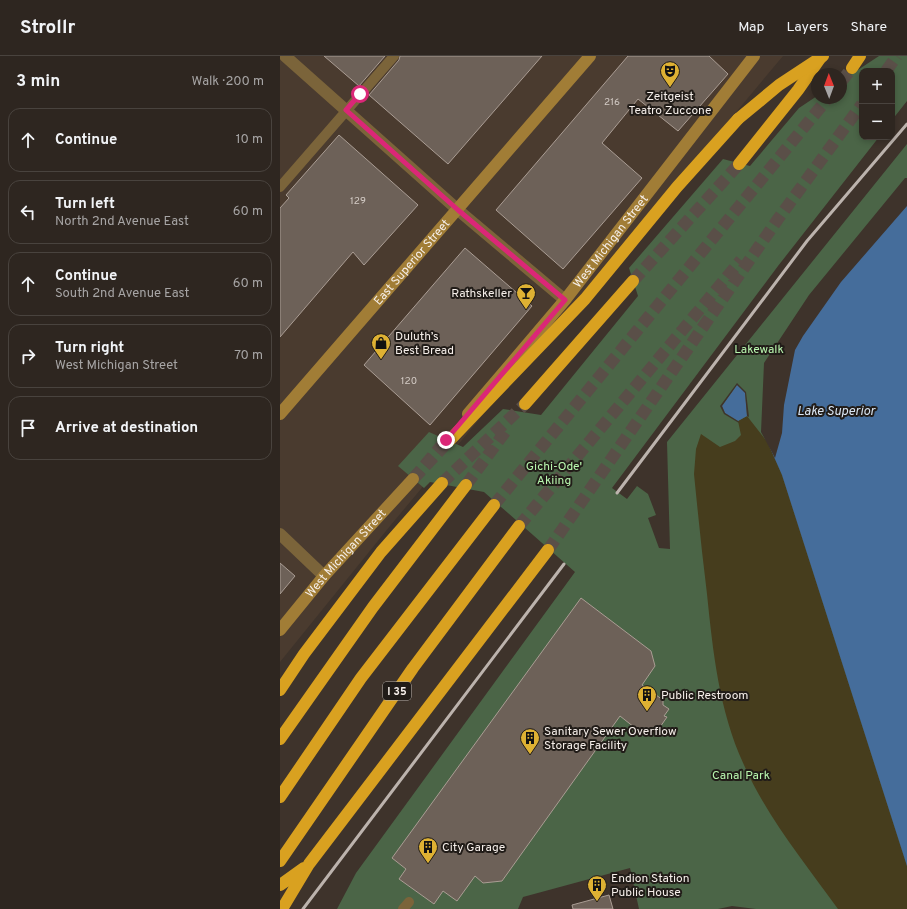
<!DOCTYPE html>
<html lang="en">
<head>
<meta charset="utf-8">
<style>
	:root { --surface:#2e2620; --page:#362e29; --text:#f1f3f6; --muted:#a7a5a5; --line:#49433e }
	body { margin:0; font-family:Overpass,sans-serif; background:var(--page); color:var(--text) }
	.controls { position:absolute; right:12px; top:12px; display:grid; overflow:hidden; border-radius:8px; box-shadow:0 2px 6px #0003 }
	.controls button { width:36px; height:36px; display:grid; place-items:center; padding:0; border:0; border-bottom:1px solid var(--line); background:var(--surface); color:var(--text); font:20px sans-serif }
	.compass { position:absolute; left:531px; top:12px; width:36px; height:36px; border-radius:50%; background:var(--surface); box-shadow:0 2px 6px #0003; rotate:359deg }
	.stop { position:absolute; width:12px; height:12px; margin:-9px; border:3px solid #db2777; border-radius:50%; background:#fff }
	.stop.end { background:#db2777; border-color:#fff; box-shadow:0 1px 4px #0008 }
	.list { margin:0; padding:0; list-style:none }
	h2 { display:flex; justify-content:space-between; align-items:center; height:52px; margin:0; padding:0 16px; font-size:17px }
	h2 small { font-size:13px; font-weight:400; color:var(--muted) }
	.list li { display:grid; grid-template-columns:26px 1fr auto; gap:12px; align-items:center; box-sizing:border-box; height:64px; margin:0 8px 8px; padding:0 8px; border:1px solid var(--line); border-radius:12px }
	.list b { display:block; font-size:15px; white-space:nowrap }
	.list p { margin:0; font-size:13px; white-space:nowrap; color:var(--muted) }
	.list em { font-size:13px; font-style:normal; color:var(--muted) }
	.icon { flex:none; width:22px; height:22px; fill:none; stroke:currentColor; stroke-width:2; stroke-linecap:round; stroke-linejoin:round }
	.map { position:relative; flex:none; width:627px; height:853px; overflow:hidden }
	header { display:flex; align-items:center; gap:24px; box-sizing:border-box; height:56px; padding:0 20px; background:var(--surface); border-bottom:1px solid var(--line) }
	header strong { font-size:19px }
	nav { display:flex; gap:22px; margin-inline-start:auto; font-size:14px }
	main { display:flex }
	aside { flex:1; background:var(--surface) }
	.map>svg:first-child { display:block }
</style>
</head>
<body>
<header>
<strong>Strollr</strong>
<nav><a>Map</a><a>Layers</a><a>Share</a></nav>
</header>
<main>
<aside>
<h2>3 min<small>Walk · 200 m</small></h2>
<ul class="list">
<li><svg class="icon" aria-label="ahead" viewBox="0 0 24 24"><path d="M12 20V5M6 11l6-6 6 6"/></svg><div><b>Continue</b></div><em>10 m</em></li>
<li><svg class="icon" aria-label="left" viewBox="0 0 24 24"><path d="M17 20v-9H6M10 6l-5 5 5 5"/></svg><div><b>Turn left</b><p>North 2nd Avenue East</p></div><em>60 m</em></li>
<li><svg class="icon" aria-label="ahead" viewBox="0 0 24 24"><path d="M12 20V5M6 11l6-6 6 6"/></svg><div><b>Continue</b><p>South 2nd Avenue East</p></div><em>60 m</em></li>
<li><svg class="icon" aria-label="right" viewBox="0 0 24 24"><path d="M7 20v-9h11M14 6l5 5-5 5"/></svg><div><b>Turn right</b><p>West Michigan Street</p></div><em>70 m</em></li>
<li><svg class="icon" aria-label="arrive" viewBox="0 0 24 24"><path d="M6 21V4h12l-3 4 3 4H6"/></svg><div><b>Arrive at destination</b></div></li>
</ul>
</aside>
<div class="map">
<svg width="627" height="853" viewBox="0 0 627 853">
	<rect width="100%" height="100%" fill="#3e332b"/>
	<!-- built -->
	<path fill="#4a3b2f" d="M0 0H503L110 470 0 606Z"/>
	<!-- green -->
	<path fill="#4b6547" d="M599 0H627V45L612 64V15H582V81H599L498 210 332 432 347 443 357 430 368 438 376 459 368 462 379 492 390 493 387 386 627 88V124L483 376 502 419 627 810V853H476L452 850 438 853H359L350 812 243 841 238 853H57L76 817 295 516 204 436 150 426 144 432 118 410 149 376 183 391 223 353 261 359 358 240 349 212 443 103 470 110 519 52 537 40V42H561V25Z"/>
	<!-- sand -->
	<path fill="#463d1d" d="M467 360 488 387 502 419 627 810V853H558C525 807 487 761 464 709 439 655 433 596 427 538 422 498 418 458 414 418L416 393 421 378 440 391 455 385 461 379 458 365Z"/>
	<!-- water -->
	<path fill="#456d9b" d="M627 124V810L502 419 483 376 486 308Z
		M457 329 465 336 467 360 458 365 445 357 442 350Z"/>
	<!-- pier -->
	<path fill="#3e332b" d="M625 122H627V150L561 226 523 280 515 294 504 349 502 377 495 402 481 376 484 307 529 239Z
		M457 327 466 336 469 361 467 360 465 337 457 329 442 350 445 357 458 365 459 367 444 358 440 350Z"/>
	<!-- building -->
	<path fill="#6d6158" stroke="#aa9d94" d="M44 0H105L79 30Z
		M120 0H262L168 108 89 39 119 4Z
		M348 0H429L448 18 398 75 358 43 322 87 362 122 283 213 216 154Z
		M59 79 138 149 84 209 73 196 0 281V152L9 142 6 139Z
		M185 192 252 250 150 369 84 309Z
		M0 507 15 520 0 538Z
		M301 542 371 595 375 610 362 629 383 644V649L389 653 384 660 387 661 378 674 376 672 370 680 364 675H359L340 660 222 825 203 827 195 820 177 845 163 835 154 848 119 823 126 813 112 802Z
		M329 839 333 853H293L292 849Z"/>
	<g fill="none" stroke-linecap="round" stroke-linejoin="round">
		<!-- secondary-tunnel -->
		<path stroke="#5a4f48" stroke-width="12" stroke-dasharray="12 6" stroke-linecap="butt" d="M133 423 166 384"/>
		<!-- highway-tunnel -->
		<path stroke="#5a4f48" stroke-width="12" stroke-dasharray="12 6" stroke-linecap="butt" d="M606 15 617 0
			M561 26 572 12
			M353 225 459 108
			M133 423 169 385
			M162 427 245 348
			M186 429 228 372
			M214 449 548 42
			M239 470 461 204
			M268 494 498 163 582 48"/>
		<!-- lane -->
		<path stroke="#7b643a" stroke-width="10" d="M0 131 114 0
			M123 853 129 846"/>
		<!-- street -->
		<path stroke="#7b643a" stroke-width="12" d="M5 0 178 154 285 244
			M0 478 44 520"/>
		<!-- secondary -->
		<g stroke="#a17d36" stroke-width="12">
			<path id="s1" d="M0 358 310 0"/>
			<path id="s2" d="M188 358 285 244 474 0"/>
			<path id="s3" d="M0 574 44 520 133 423"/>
		</g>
		<!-- highway -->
		<path stroke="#d9a120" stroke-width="12" d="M572 12 580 0
			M459 108 518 34 541 1
			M245 348 353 225
			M169 385 305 243 397 131 458 63
			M0 634 24 598 101 496 162 427
			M0 683 93 551 186 429
			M0 741 81 622 214 449
			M0 805 133 612 239 470
			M0 829 24 812
			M2 853 29 808 268 494"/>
		<!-- rail -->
		<path stroke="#bcb3ad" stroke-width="3" d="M337 437 527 185 627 68
			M23 853 284 508"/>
		<!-- highway-bridge -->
		<path stroke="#d9a120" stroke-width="12" d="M458 63 499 29 543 0"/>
	</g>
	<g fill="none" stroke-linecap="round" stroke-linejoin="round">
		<!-- route -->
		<path stroke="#db2777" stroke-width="5" d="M80 38 66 54 178 154 285 244 166 384"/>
	</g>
	<!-- icons -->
	<defs>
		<symbol id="theatre-pin" viewBox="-11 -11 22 30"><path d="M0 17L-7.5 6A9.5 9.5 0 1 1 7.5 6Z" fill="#deb133" stroke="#211c18"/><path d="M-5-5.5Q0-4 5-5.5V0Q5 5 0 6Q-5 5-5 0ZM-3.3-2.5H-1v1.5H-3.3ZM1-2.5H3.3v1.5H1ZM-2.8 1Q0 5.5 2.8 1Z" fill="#111"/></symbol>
		<symbol id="bar-pin" viewBox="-11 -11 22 30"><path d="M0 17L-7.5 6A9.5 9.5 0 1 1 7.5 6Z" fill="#deb133" stroke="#211c18"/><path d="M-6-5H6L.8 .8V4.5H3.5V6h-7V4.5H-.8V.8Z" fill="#111"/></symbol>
		<symbol id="shop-pin" viewBox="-11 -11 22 30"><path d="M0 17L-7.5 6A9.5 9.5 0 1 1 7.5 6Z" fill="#deb133" stroke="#211c18"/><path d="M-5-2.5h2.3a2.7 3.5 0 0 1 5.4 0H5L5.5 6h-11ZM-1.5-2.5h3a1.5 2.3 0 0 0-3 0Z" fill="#111"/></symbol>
		<symbol id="building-pin" viewBox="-11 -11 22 30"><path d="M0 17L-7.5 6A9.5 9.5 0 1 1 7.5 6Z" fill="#deb133" stroke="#211c18"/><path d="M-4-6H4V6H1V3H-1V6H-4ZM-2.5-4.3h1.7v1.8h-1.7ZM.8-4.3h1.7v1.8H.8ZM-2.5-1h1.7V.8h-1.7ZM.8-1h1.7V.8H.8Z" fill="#111"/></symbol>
	</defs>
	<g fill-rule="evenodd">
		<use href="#theatre-pin" x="379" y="4" width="22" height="30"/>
		<use href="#bar-pin" x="235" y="226" width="22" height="30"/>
		<use href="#shop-pin" x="90" y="276" width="22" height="30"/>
		<use href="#building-pin" x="356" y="628" width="22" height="30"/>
		<use href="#building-pin" x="239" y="671" width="22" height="30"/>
		<use href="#building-pin" x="137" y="780" width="22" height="30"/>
		<use href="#building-pin" x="306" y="818" width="22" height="30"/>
	</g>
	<g text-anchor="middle" stroke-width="4" stroke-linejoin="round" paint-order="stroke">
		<!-- number labels -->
		<g font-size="10" fill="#d4ccc6">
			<text x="332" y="49">216</text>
			<text x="78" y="148">129</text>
			<text x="129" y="328">120</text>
		</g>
		<!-- shield labels -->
		<rect fill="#211c18" stroke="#b6b0ab" stroke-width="1" x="103" y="626" width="28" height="18" rx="3"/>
		<g font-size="11" font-weight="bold" fill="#f6efea">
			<text x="117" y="639">I 35</text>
		</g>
		<!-- poi labels -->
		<g font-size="12" fill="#f6efea" stroke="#211c18" text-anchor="start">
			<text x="390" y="44" text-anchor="middle">Zeitgeist<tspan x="390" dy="14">Teatro Zuccone</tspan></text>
			<text x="232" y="241" text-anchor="end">Rathskeller</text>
			<text x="115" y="284">Duluth’s<tspan x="115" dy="14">Best Bread</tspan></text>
			<text x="381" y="643">Public Restroom</text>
			<text x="264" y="679">Sanitary Sewer Overflow<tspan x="264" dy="14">Storage Facility</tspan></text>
			<text x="162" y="795">City Garage</text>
			<text x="331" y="826">Endion Station<tspan x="331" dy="14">Public House</tspan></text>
		</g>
		<!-- street labels -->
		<g font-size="12" fill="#f6efea" stroke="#211c18">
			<text dy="4" stroke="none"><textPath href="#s2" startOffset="224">West Michigan Street</textPath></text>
			<text dy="4" stroke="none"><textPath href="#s1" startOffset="201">East Superior Street</textPath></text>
			<text dy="4" stroke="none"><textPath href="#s3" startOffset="101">West Michigan Street</textPath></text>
		</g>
		<!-- park labels -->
		<g font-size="12" fill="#b9f7af" stroke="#211c18">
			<text x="479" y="297">Lakewalk</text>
			<text x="274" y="414">Gichi-Ode'<tspan x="274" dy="14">Akiing</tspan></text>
			<text x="461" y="723">Canal Park</text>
		</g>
		<!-- water labels -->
		<g font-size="13" font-style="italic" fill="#d9e5f3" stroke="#211c18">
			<text x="556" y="359">Lake Superior</text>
		</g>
	</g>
</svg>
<div class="controls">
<button>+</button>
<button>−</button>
</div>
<svg class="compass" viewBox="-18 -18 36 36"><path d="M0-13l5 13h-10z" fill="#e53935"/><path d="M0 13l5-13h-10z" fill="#a7a5a5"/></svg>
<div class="stop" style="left:80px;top:38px"></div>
<div class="stop end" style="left:166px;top:384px"></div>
</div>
</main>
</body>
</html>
